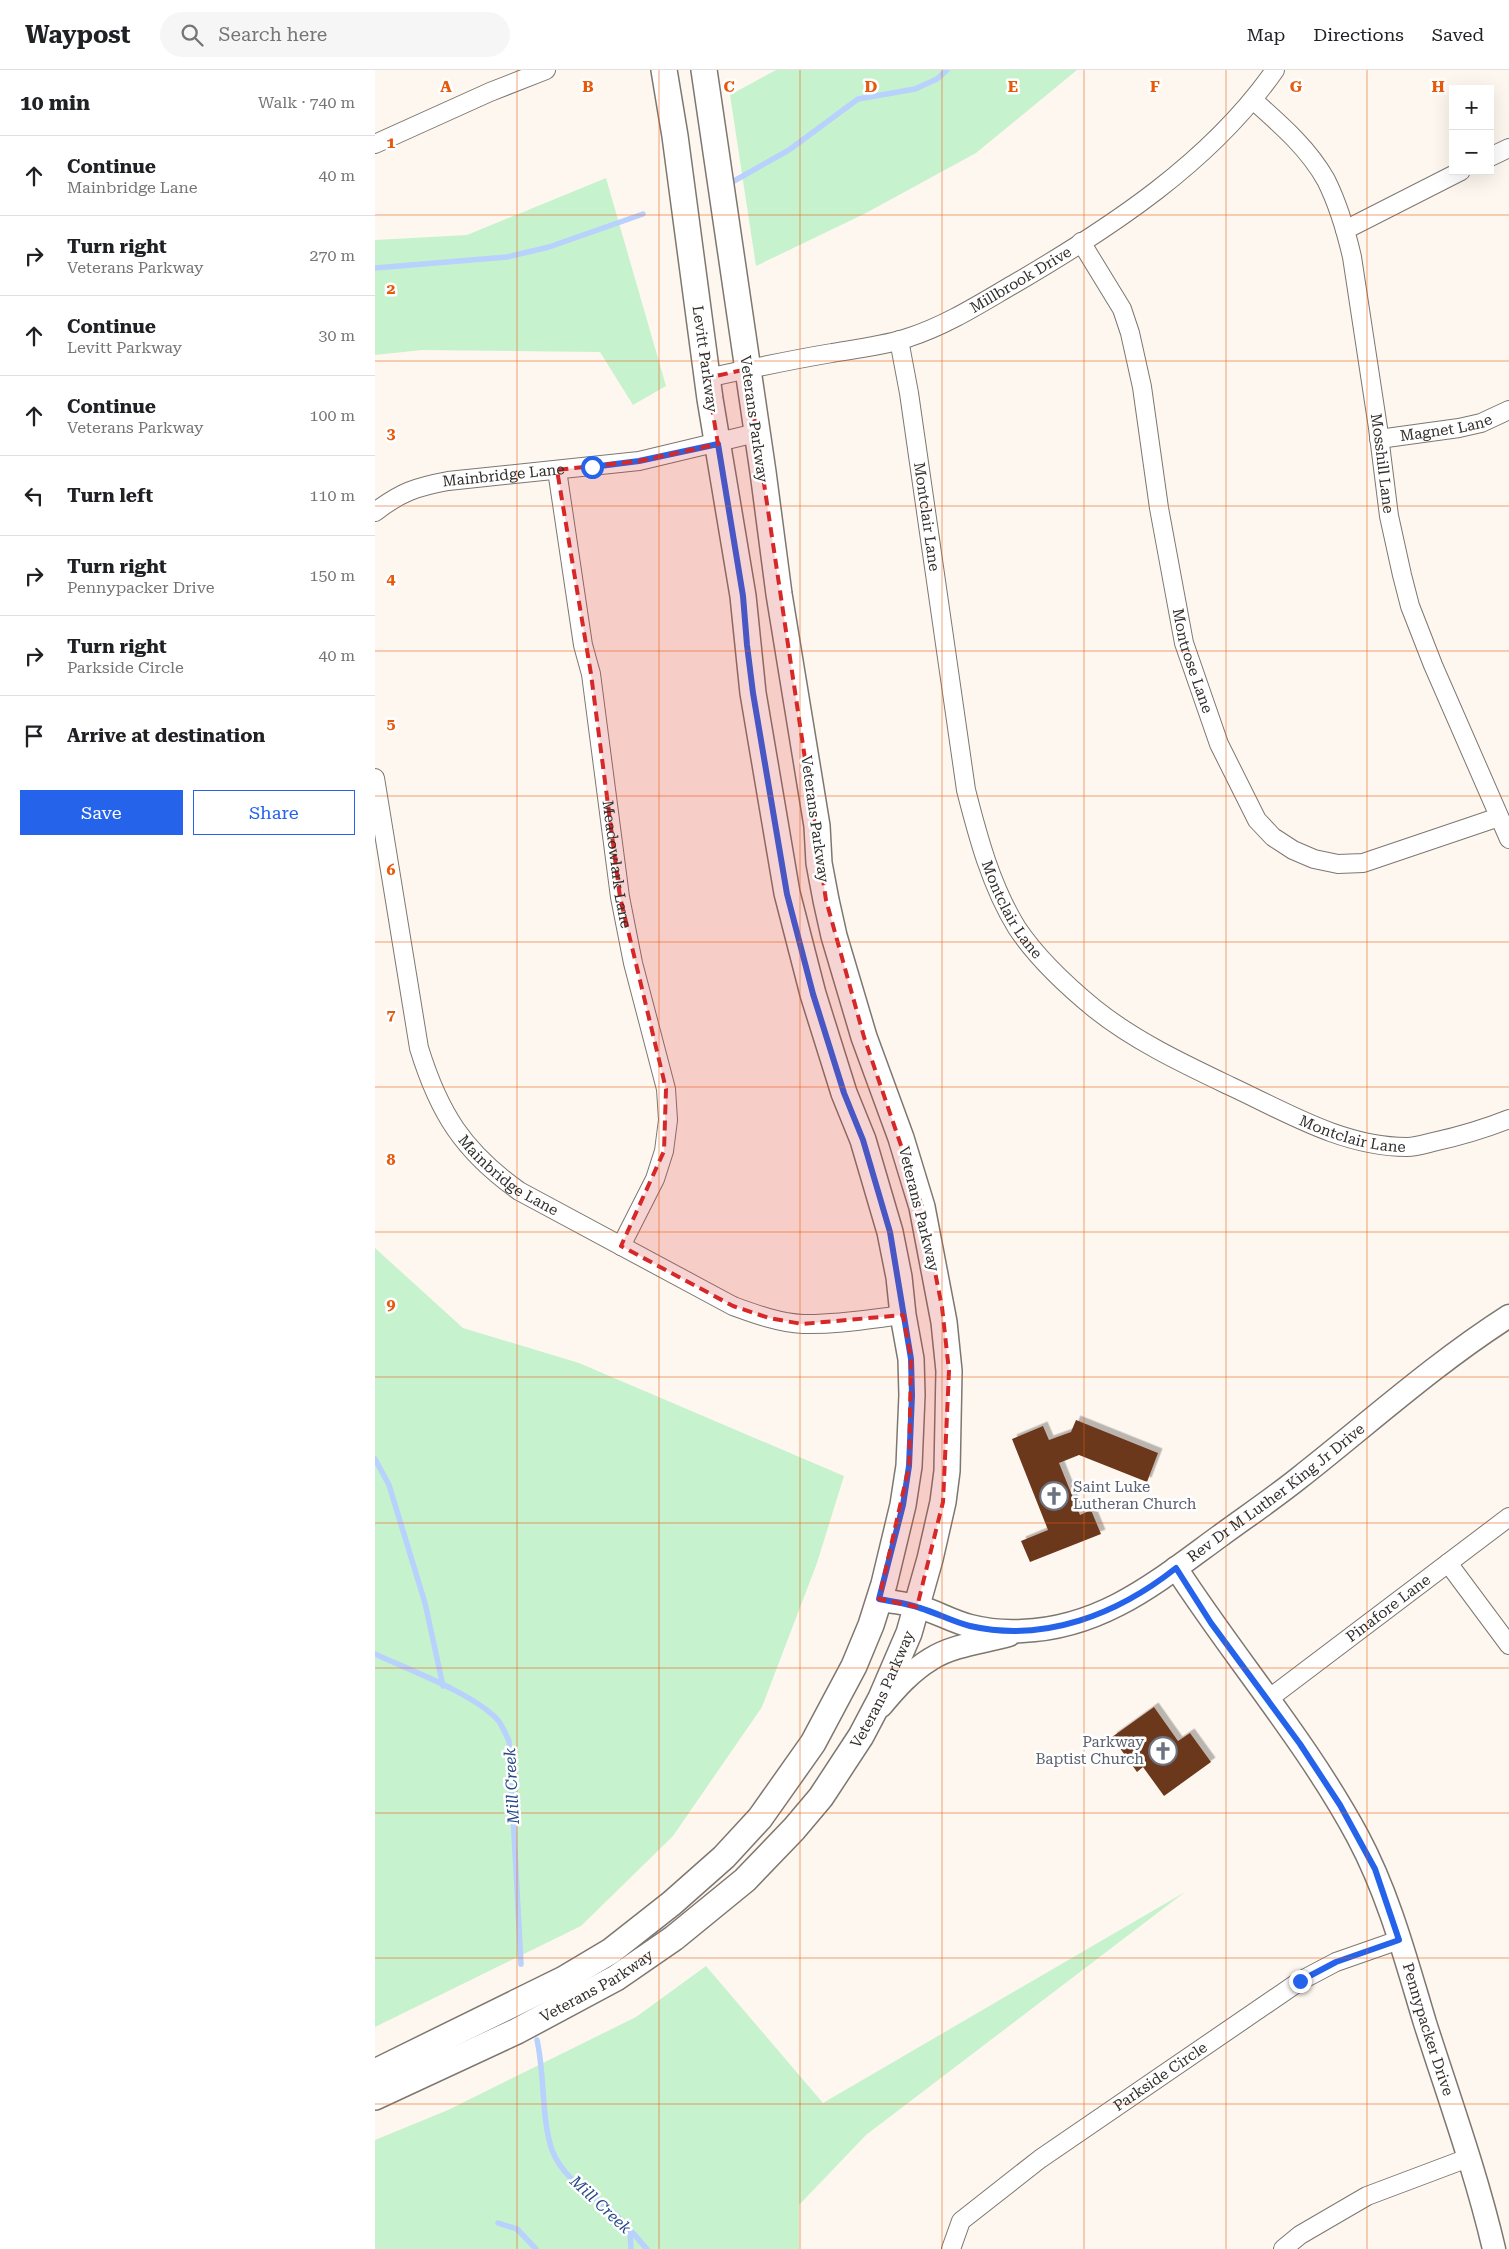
<!DOCTYPE html>
<html lang="en">
<head>
<meta charset="utf-8">
<style>
	:root { --surface:#fff; --page:#f6f6f6; --text:#202124; --muted:#757577; --line:#e0e0e0; --accent:#2563eb }
	body { margin:0; font-family:"Roboto Serif",serif; background:var(--page); color:var(--text) }
	.controls { position:absolute; right:15px; top:15px; display:grid; overflow:hidden; border-radius:0px; box-shadow:0 5px 20px #0002 }
	.controls button { width:45px; height:45px; display:grid; place-items:center; padding:0; border:0; border-bottom:1px solid var(--line); background:var(--surface); color:var(--text); font:25px sans-serif }
	.stop { position:absolute; width:15px; height:15px; margin:-11px; border:4px solid #2563eb; border-radius:50%; background:#fff }
	.stop.end { background:#2563eb; border-color:#fff; box-shadow:0 1px 5px #0008 }
	.list { margin:0; padding:0; list-style:none }
	h2 { display:flex; justify-content:space-between; align-items:center; height:65px; margin:0; padding:0 20px; font-size:21px }
	h2 small { font-size:16px; font-weight:400; color:var(--muted) }
	.list li { display:grid; grid-template-columns:32px 1fr auto; gap:15px; align-items:center; box-sizing:border-box; height:80px; padding:0 20px; border-top:1px solid var(--line) }
	.list b { display:block; font-size:19px; white-space:nowrap }
	.list p { margin:0; font-size:16px; white-space:nowrap; color:var(--muted) }
	.list em { font-size:16px; font-style:normal; color:var(--muted) }
	.actions { display:flex; gap:10px; padding:15px 20px }
	.actions a { flex:1; padding:11px 0; border:1px solid var(--accent); border-radius:0px; text-align:center; font-size:18px; color:var(--accent) }
	.actions .main { background:var(--accent); color:#fff }
	.icon { flex:none; width:28px; height:28px; fill:none; stroke:currentColor; stroke-width:2; stroke-linecap:round; stroke-linejoin:round }
	.map { position:relative; flex:none; width:1134px; height:2179px; overflow:hidden }
	header { display:flex; align-items:center; gap:30px; box-sizing:border-box; height:70px; padding:0 25px; background:var(--surface); border-bottom:1px solid var(--line) }
	header strong { font-size:24px }
	nav { display:flex; gap:28px; margin-inline-start:auto; font-size:18px }
	.search { width:350px; height:45px; background:var(--page); display:flex; align-items:center; gap:12px; box-sizing:border-box; padding:0 18px; border-radius:28px; color:var(--muted); font-size:19px }
	main { display:flex }
	aside { flex:1; background:var(--surface) }
	.map>svg:first-child { display:block }
</style>
</head>
<body>
<header>
<strong>Waypost</strong>
<div class="search"><svg class="icon" aria-label="search" viewBox="0 0 24 24"><circle cx="10" cy="10" r="6"/><path d="M15 15l6 6"/></svg>Search here</div>
<nav><a>Map</a><a>Directions</a><a>Saved</a></nav>
</header>
<main>
<aside>
<h2>10 min<small>Walk · 740 m</small></h2>
<ul class="list">
<li><svg class="icon" aria-label="ahead" viewBox="0 0 24 24"><path d="M12 20V5M6 11l6-6 6 6"/></svg><div><b>Continue</b><p>Mainbridge Lane</p></div><em>40 m</em></li>
<li><svg class="icon" aria-label="right" viewBox="0 0 24 24"><path d="M7 20v-9h11M14 6l5 5-5 5"/></svg><div><b>Turn right</b><p>Veterans Parkway</p></div><em>270 m</em></li>
<li><svg class="icon" aria-label="ahead" viewBox="0 0 24 24"><path d="M12 20V5M6 11l6-6 6 6"/></svg><div><b>Continue</b><p>Levitt Parkway</p></div><em>30 m</em></li>
<li><svg class="icon" aria-label="ahead" viewBox="0 0 24 24"><path d="M12 20V5M6 11l6-6 6 6"/></svg><div><b>Continue</b><p>Veterans Parkway</p></div><em>100 m</em></li>
<li><svg class="icon" aria-label="left" viewBox="0 0 24 24"><path d="M17 20v-9H6M10 6l-5 5 5 5"/></svg><div><b>Turn left</b></div><em>110 m</em></li>
<li><svg class="icon" aria-label="right" viewBox="0 0 24 24"><path d="M7 20v-9h11M14 6l5 5-5 5"/></svg><div><b>Turn right</b><p>Pennypacker Drive</p></div><em>150 m</em></li>
<li><svg class="icon" aria-label="right" viewBox="0 0 24 24"><path d="M7 20v-9h11M14 6l5 5-5 5"/></svg><div><b>Turn right</b><p>Parkside Circle</p></div><em>40 m</em></li>
<li><svg class="icon" aria-label="arrive" viewBox="0 0 24 24"><path d="M6 21V4h12l-3 4 3 4H6"/></svg><div><b>Arrive at destination</b></div></li>
</ul>
<div class="actions"><a class="main">Save</a><a>Share</a></div>
</aside>
<div class="map">
<svg width="1134" height="2179" viewBox="0 0 1134 2179">
	<defs>
		<filter id="shadow"><feDropShadow dx="4.5" dy="-4.5" stdDeviation="0" flood-color="#0004"/></filter>
	</defs>
	<rect width="100%" height="100%" fill="#fef7ef"/>
	<!-- green -->
	<path fill="#c7f2ce" d="M401 0H702L601 83 491 143 381 196 355 25Z
		M231 108 291 316 258 335 225 282 47 280 0 285V170L92 165Z
		M0 1178 88 1258 204 1293 469 1406 442 1493 387 1637 298 1766 206 1856 0 1957Z
		M810 1822 491 2065 424 2135V2179H0V2070L73 2040 261 1947 331 1896 448 2033Z"/>
	<g fill="none" stroke-linecap="round" stroke-linejoin="round">
		<!-- stream -->
		<path stroke="#b8d1fd" stroke-width="5.5" d="M359 111 414 80 483 29 540 19 562 9 572 0
			M0 198 132 187 174 177 268 144
			M0 1389 14 1415 50 1533 68 1616
			M0 1584C34 1600 95 1622 121 1648 127 1654 130 1663 134 1671L146 1894
			M162 1970C170 2005 166 2048 177 2080 188 2109 216 2124 238 2142 250 2153 261 2167 272 2179
			M123 2153 142 2159 161 2179
			M255 2160 256 2179"/>
	</g>
	<!-- building -->
	<path fill="#6c371f" filter="url(#shadow)" d="M701 1350 783 1383 772 1412 704 1385 684 1393 705 1445 716 1440 726 1464 655 1492 646 1471 673 1460 637 1369 668 1356 674 1370 696 1362Z
		M779 1637 803 1671 815 1663 836 1692 789 1726 768 1697 762 1702 737 1667Z"/>
	<g fill="none" stroke-linecap="round" stroke-linejoin="round">
		<defs>
			<g id="minor">
				<path id="s1" d="M878 30C905 54 933 78 951 110 963 134 971 161 977 187L1003 358 1014 446 1027 505 1035 536 1058 595 1134 769"/>
				<path d="M0 74 115 22 171 0"/>
				<path d="M1115 87 1134 78"/>
				<path d="M970 160 1086 101"/>
				<path id="s2" d="M706 172 747 239 755 263 767 317 784 438 809 573 844 674 882 750 898 767 918 780 939 789 963 794 988 793 1124 747"/>
				<path id="s3" d="M524 270 534 323 591 720C603 767 616 816 642 858 662 888 692 916 720 939 760 971 809 994 855 1016 911 1042 968 1077 1032 1077 1041 1077 1050 1074 1058 1072 1085 1066 1109 1059 1134 1049"/>
				<path id="s4" d="M332 308C373 299 415 290 457 283 483 278 510 276 535 267 572 255 606 233 639 214 735 158 836 92 900 0"/>
				<path id="s5" d="M1004 369 1084 358 1106 353 1134 340"/>
				<path id="s6" d="M182 400 208 575 216 604 245 827 258 893 291 1019 293 1050 289 1081 280 1109 246 1176"/>
				<path id="s7" d="M0 442C26 422 41 417 73 411L264 391 381 363"/>
				<path id="s8" d="M0 708 44 978C64 1043 88 1081 144 1121L358 1236C380 1244 404 1253 428 1254 461 1255 495 1249 528 1245"/>
				<path d="M1073 1493 1134 1575"/>
				<path id="s9" d="M892 1630 1134 1447"/>
				<path id="s10" d="M576 2179 586 2151 665 2089 925 1911 961 1892 1024 1870"/>
				<path d="M908 2179 925 2165 992 2126 1093 2088"/>
			</g>
			<g id="tertiary">
				<path id="s11" d="M801 1498C860 1589 932 1672 983 1767 1014 1825 1031 1890 1050 1953 1074 2028 1101 2102 1119 2179"/>
				<path id="s12" d="M504 1529C516 1532 529 1533 541 1536 560 1541 576 1551 595 1556 611 1560 630 1562 647 1561 728 1558 783 1511 845 1466 871 1447 899 1428 924 1408 994 1353 1059 1294 1134 1246"/>
				<path d="M506 1636C521 1618 536 1601 556 1589 578 1575 609 1572 634 1565"/>
			</g>
			<g id="secondary">
				<path d="M0 2002 189 1909 236 1881 297 1833 349 1787 385 1748 438 1673 479 1596 496 1555 509 1514 528 1435 534 1396 537 1325 536 1289 528 1245 524 1207 515 1162 488 1070 469 1023 438 924 412 823 378 623 368 526 335 329 300 66 289 0"/>
				<path id="s13" d="M0 2027 142 1961 241 1908 299 1868 370 1810 419 1759 446 1727 486 1666 506 1628 534 1563 555 1489 568 1432 572 1401 574 1301 569 1252 547 1137 526 1068 489 967 459 866 451 830 444 793 442 756 404 524 388 402 329 0"/>
			</g>
		</defs>
		<!-- minor casing -->
		<use href="#minor" stroke="#7e7770" stroke-width="20"/>
		<!-- tertiary casing -->
		<use href="#tertiary" stroke="#7e7770" stroke-width="25"/>
		<!-- secondary casing -->
		<use href="#secondary" stroke="#7e7770" stroke-width="28"/>
		<!-- minor -->
		<use href="#minor" stroke="#fff" stroke-width="18"/>
		<!-- tertiary -->
		<use href="#tertiary" stroke="#fff" stroke-width="22"/>
		<!-- secondary -->
		<use href="#secondary" stroke="#fff" stroke-width="25"/>
	</g>
	<g fill="none" stroke-linecap="round" stroke-linejoin="round">
		<!-- route -->
		<path stroke="#2563eb" stroke-width="6" d="M217 397 264 391 343 374 368 526 372 575 378 623 412 824 438 924 469 1023 488 1070 515 1162 536 1289 537 1325 534 1396 528 1435 504 1529C518 1532 532 1533 545 1538 562 1543 578 1552 595 1556 670 1573 743 1544 801 1498L836 1553 925 1674 965 1735 1000 1799 1024 1870 961 1892 925 1911"/>
	</g>
	<!-- marked area -->
	<path fill="#d62828" fill-opacity="0.2" stroke="#d62828" stroke-width="4" stroke-dasharray="10 6" stroke-linejoin="round" d="M372 299 451 830 489 967 547 1137 567 1237 574 1301 568 1432 542 1537 504 1529 534 1396 536 1289 528 1245 427 1254 394 1248 358 1236 246 1176 289 1081 291 1019 245 827 216 604 182 400 264 391 343 374 332 308Z"/>
	<!-- grid -->
	<path fill="none" stroke="#e8590c" stroke-width="1" stroke-opacity="0.55" d="M142 0V2179M284 0V2179M425 0V2179M567 0V2179M709 0V2179M851 0V2179M992 0V2179M0 145H1134M0 291H1134M0 436H1134M0 581H1134M0 726H1134M0 872H1134M0 1017H1134M0 1162H1134M0 1307H1134M0 1453H1134M0 1598H1134M0 1743H1134M0 1888H1134M0 2034H1134"/>
	<!-- icons -->
	<defs>
		<symbol id="church-ring" viewBox="-11 -11 22 22"><circle r="9.5" fill="#fff" stroke="#6b7280" stroke-width="1.5"/><path d="M-1.2-6h2.4v3.5h3.3v2.4h-3.3V6h-2.4V-.1h-3.3v-2.4h3.3Z" fill="#6b7280"/></symbol>
	</defs>
	<g fill-rule="evenodd">
		<use href="#church-ring" x="663" y="1410" width="32" height="32"/>
		<use href="#church-ring" x="772" y="1665" width="32" height="32"/>
	</g>
	<g text-anchor="middle" stroke-width="5" stroke-linejoin="round" paint-order="stroke">
		<!-- street labels -->
		<g font-size="15" fill="#312e2b" stroke="#fff">
			<text dy="5" stroke="none"><textPath href="#s4" startOffset="332">Millbrook Drive</textPath></text>
			<text transform="translate(330 289) rotate(82)" y="5">Levitt Parkway</text>
			<text transform="translate(379 349) rotate(82)" y="5">Veterans Parkway</text>
			<text dy="5" stroke="none"><textPath href="#s5" startOffset="68">Magnet Lane</textPath></text>
			<text dy="5" stroke="none"><textPath href="#s1" startOffset="399">Mosshill Lane</textPath></text>
			<text dy="5" stroke="none"><textPath href="#s7" startOffset="136">Mainbridge Lane</textPath></text>
			<text dy="5" stroke="none"><textPath href="#s3" startOffset="179">Montclair Lane</textPath></text>
			<text dy="5" stroke="none"><textPath href="#s2" startOffset="438">Montrose Lane</textPath></text>
			<text transform="translate(440 749) rotate(82)" y="5">Veterans Parkway</text>
			<text dy="5" stroke="none"><textPath href="#s6" startOffset="399">Meadowlark Lane</textPath></text>
			<text dy="5" stroke="none"><textPath href="#s3" startOffset="584">Montclair Lane</textPath></text>
			<text dy="5" stroke="none"><textPath href="#s3" startOffset="1004">Montclair Lane</textPath></text>
			<text dy="5" stroke="none"><textPath href="#s8" startOffset="434">Mainbridge Lane</textPath></text>
			<text transform="translate(544 1139) rotate(76)" y="5">Veterans Parkway</text>
			<text dy="5" stroke="none"><textPath href="#s12" startOffset="442">Rev Dr M Luther King Jr Drive</textPath></text>
			<text dy="5" stroke="none"><textPath href="#s9" startOffset="152">Pinafore Lane</textPath></text>
			<text dy="5" stroke="none"><textPath href="#s13" startOffset="668">Veterans Parkway</textPath></text>
			<text dy="5" stroke="none"><textPath href="#s13" startOffset="248">Veterans Parkway</textPath></text>
			<text dy="5" stroke="none"><textPath href="#s11" startOffset="530">Pennypacker Drive</textPath></text>
			<text dy="5" stroke="none"><textPath href="#s10" startOffset="276">Parkside Circle</textPath></text>
		</g>
		<!-- worship labels -->
		<g font-size="15" fill="#5b616d" stroke="#fff" text-anchor="start">
			<text x="698" y="1422">Saint Luke<tspan x="698" dy="17">Lutheran Church</tspan></text>
			<text x="769" y="1677" text-anchor="end">Parkway<tspan x="769" dy="17">Baptist Church</tspan></text>
		</g>
		<!-- water labels -->
		<g font-size="16" font-style="italic" fill="#274989" stroke="#fff">
			<text transform="translate(136 1716) rotate(-93)" y="6">Mill Creek</text>
			<text transform="translate(226 2134) rotate(43)" y="6">Mill Creek</text>
		</g>
	</g>
	<g font-size="16" text-anchor="middle" font-weight="bold" fill="#e8590c" stroke="#fff" stroke-width="5" stroke-linejoin="round" paint-order="stroke">
		<text x="71" y="22">A</text>
		<text x="213" y="22">B</text>
		<text x="354" y="22">C</text>
		<text x="496" y="22">D</text>
		<text x="638" y="22">E</text>
		<text x="780" y="22">F</text>
		<text x="921" y="22">G</text>
		<text x="1063" y="22">H</text>
		<text x="16" y="78">1</text>
		<text x="16" y="224">2</text>
		<text x="16" y="369">3</text>
		<text x="16" y="514">4</text>
		<text x="16" y="659">5</text>
		<text x="16" y="805">6</text>
		<text x="16" y="950">7</text>
		<text x="16" y="1095">8</text>
		<text x="16" y="1240">9</text>
	</g>
</svg>
<div class="controls">
<button>+</button>
<button>−</button>
</div>
<div class="stop" style="left:217px;top:397px"></div>
<div class="stop end" style="left:925px;top:1911px"></div>
</div>
</main>
</body>
</html>
